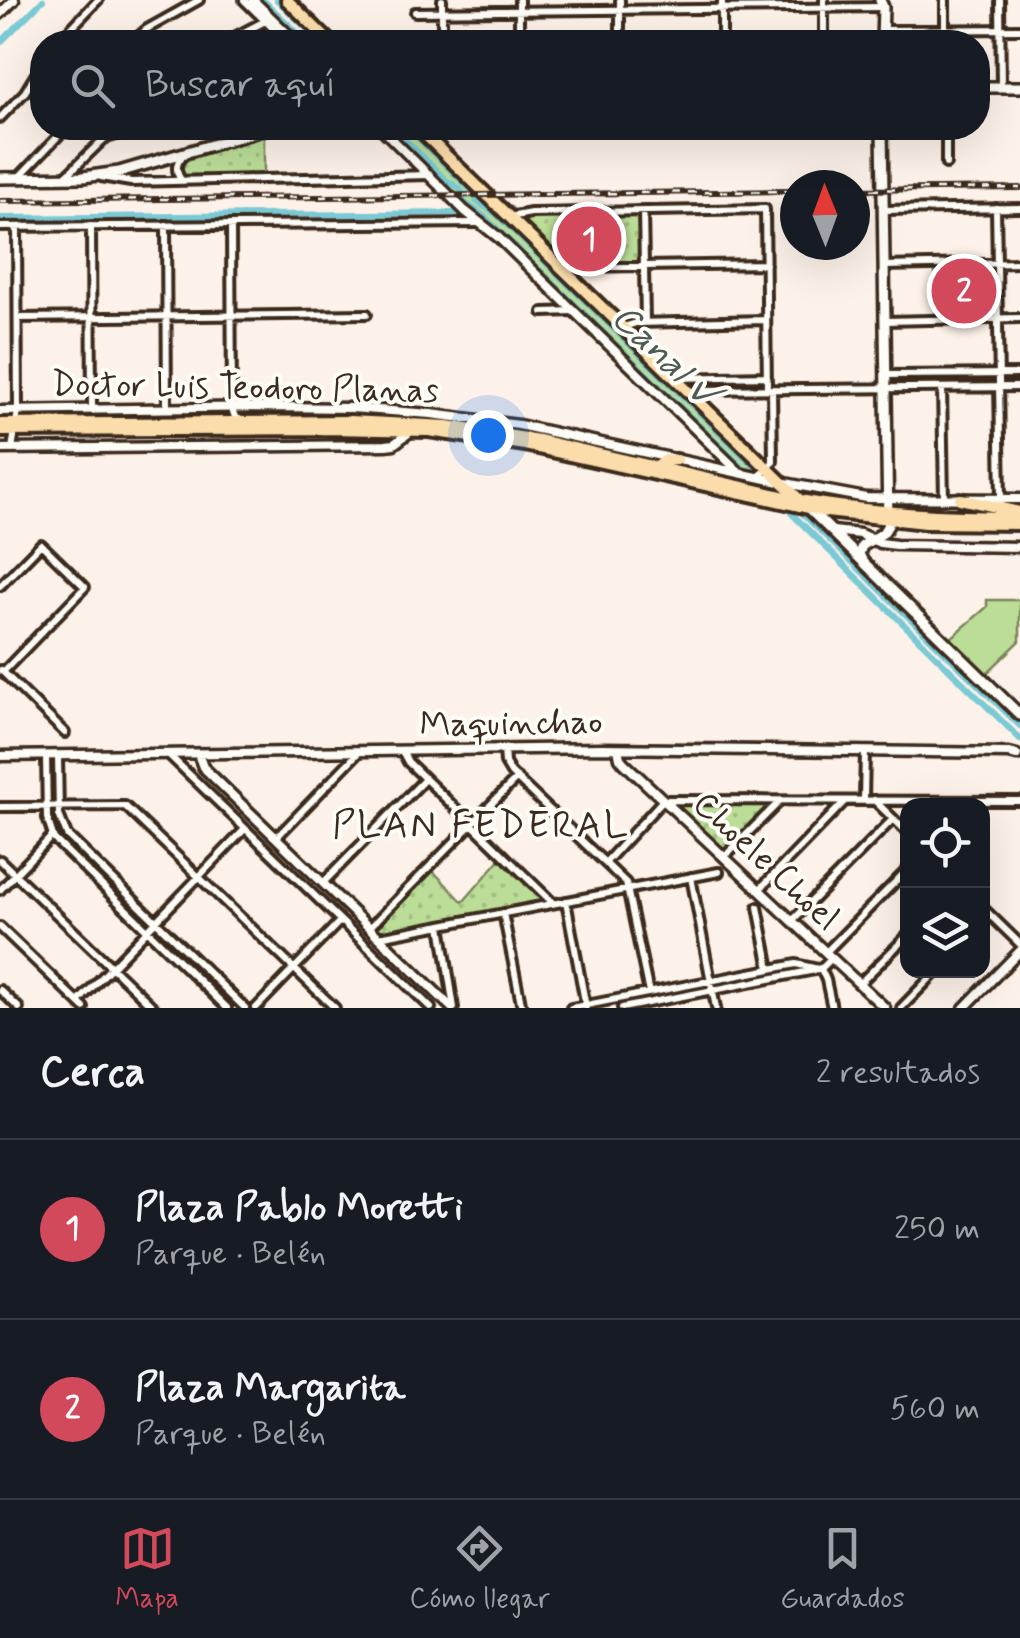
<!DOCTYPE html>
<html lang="es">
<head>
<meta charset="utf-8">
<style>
	:root { --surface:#171b24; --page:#242831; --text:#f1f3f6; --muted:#9ea1a6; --line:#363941; --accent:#d1495b }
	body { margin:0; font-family:Mynerve,sans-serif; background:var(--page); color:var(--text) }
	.controls { position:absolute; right:30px; bottom:30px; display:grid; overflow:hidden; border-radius:20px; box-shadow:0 10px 40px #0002 }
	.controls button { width:90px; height:90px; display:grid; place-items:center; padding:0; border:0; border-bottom:2px solid var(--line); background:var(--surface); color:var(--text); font:50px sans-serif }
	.compass { position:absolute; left:780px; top:170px; width:90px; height:90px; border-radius:50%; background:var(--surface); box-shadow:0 10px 40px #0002; rotate:359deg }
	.you { position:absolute; left:488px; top:435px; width:35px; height:35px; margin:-25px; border:8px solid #fff; border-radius:50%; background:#1a73e8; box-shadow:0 0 0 15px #1a73e833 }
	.badge { display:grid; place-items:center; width:65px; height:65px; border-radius:50%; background:var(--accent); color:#fff; font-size:32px; font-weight:700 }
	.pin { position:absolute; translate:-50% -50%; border:5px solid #fff; box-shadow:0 2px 10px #0006 }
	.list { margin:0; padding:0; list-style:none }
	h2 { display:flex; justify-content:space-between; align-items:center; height:130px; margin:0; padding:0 40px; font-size:42px }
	h2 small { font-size:32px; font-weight:400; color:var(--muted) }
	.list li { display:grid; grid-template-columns:65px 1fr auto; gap:30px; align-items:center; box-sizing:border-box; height:180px; padding:0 40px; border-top:2px solid var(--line) }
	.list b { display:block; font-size:38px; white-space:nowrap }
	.list p { margin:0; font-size:32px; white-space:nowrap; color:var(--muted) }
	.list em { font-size:32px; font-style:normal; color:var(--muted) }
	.icon { flex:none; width:55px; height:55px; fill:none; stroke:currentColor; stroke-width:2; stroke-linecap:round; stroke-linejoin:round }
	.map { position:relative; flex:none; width:1020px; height:1008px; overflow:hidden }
	.search { position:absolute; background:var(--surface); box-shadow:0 10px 40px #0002; left:30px; right:30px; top:30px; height:110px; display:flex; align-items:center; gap:25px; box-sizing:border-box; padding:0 35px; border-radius:40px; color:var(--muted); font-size:38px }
	.sheet { height:490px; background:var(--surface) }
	nav { display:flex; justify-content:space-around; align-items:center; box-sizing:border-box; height:140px; border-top:2px solid var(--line); background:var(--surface); font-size:28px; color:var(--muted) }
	nav a { display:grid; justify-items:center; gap:5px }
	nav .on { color:var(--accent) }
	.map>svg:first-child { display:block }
</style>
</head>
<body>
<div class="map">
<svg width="1020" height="1008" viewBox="0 0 1020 1008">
	<defs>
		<pattern id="park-dots" width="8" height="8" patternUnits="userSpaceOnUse" patternTransform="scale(2.5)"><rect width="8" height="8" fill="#bbdd97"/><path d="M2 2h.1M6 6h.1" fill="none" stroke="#a2be82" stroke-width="1.8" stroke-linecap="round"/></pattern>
	</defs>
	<rect width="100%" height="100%" fill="#fdf2e9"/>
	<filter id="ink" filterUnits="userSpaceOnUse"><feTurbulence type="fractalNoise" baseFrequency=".01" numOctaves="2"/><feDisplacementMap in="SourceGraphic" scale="20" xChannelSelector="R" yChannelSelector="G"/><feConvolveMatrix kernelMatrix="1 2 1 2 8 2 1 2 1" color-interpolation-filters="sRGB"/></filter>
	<g filter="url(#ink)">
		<!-- green -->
		<path fill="#bbdd97" stroke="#7b845a" stroke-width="2.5" d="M386 128H414L761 469 760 471 755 473 738 468 471 212Z
			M345 410 487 422 660 459 656 462C592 448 527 431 461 423 390 415 317 417 246 416L239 411Z
			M987 600H1020V641L986 674 951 638 987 607Z"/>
		<!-- park -->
		<path fill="url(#park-dots)" stroke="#7b845a" stroke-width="2.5" d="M264 135V177L189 178 182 175 180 166 187 160Z
			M636 215 640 221V261L636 263 565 264 518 219 521 216Z
			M988 267 993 272V313L988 316H936L935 268Z
			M682 802H772L773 804 729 849 724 851 720 849 681 811 679 805Z
			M503 856 547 901 546 903 384 934 377 931 378 924 431 869 463 902Z"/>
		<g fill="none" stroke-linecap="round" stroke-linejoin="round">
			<!-- stream -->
			<path stroke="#61898c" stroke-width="2.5" d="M187 767 437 1008"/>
			<!-- canal -->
			<path stroke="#7ac9d5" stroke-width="6" d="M263 0 307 42
				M277 0 321 42
				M0 43 43 0
				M393 128 446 180 459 188 463 194
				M408 128 475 194
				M463 197 464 202 485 217 742 467
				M475 197 476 201 496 214 757 469
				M0 218 457 213
				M791 513 1020 739
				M804 515 1020 726"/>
			<defs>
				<path id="minor" d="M244 0 287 42
					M442 0V32L445 42
					M620 0V42
					M722 0V42
					M824 0V42
					M945 0V30
					M1000 0 1001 87
					M415 12 883 7
					M882 30 1020 29
					M58 42 98 0
					M132 42 147 29 199 0
					M225 42 265 21
					M519 42V0
					M0 118 25 92 42 64
					M946 128V164
					M103 139 140 128
					M66 176 115 128
					M19 177 66 128
					M101 177 131 182 430 175
					M182 181C175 172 175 162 184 155
					M996 208 1001 499
					M883 210 1020 208
					M643 211 645 322
					M509 217 531 213 765 209 767 389
					M166 225 167 408
					M231 225 232 409 235 417 243 421
					M91 226 92 409
					M0 227 479 223
					M884 266 1020 263
					M566 271 582 267 766 264
					M543 312 574 311
					M18 318 367 314
					M885 321 1020 318
					M624 327 636 323 766 320
					M886 375 1020 374
					M674 378 767 376
					M942 388 944 499
					M692 394 701 390 1020 387
					M12 449 18 411 17 227
					M758 477 770 467 773 461 772 389
					M0 586 41 544 85 587 3 672
					M1 670 65 733
					M504 749 505 763 511 773 626 883 649 993
					M402 751 408 762 553 903
					M168 754 431 1008
					M46 756 47 818 54 839 227 1008
					M58 756 59 815 67 835 245 1008
					M864 800 865 751
					M874 800 908 833
					M0 807 125 806 335 1008
					M276 838 359 752
					M724 857 780 801
					M0 860 154 1008
					M606 862 663 800 1020 801
					M691 877 716 1008
					M323 883 425 779
					M0 890 52 836
					M759 890 845 801
					M566 901 586 1007
					M758 907 770 969
					M982 907 1020 944
					M503 913 522 1008
					M792 921 893 819
					M441 925 454 1008
					M0 927 84 1008
					M369 928 517 778
					M379 937 719 872
					M826 952 908 869
					M821 969 826 980 832 1008
					M859 984 908 935
					M0 990 19 1008
					M78 1002 245 829
					M256 1008 340 921
					M571 1008 796 964 818 969
					M622 1008 815 970 823 967 832 958
					M901 1008 937 971"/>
				<path id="tertiary" d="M253 0 296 42
					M0 14 14 0
					M381 128 465 211 498 237 737 470
					M0 411 273 407 351 408 431 414 519 425 780 482 866 498 1020 499
					M0 449 386 445 394 444 411 431
					M833 531 860 534 880 543 896 545 1020 547
					M618 749 620 758 624 763 885 1008
					M198 754 203 767 452 1008
					M0 756 602 748 1009 753 1017 755
					M964 1008 1020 951"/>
				<path id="secondary" d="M880 0 883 7 882 42
					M978 87H1020
					M0 178 83 177 119 172 269 128
					M809 509 1020 715
					M862 560 859 554 862 546 883 533 888 525 882 128"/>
				<path id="primary" d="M287 0 330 42
					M418 128 800 500"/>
				<path id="trunk" d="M0 424 350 421 447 426 539 440 799 500C873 513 945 517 1020 517
					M0 431 332 429 429 431 525 445 827 512 925 523 1020 524
					M657 467 666 460H677
					M960 499 1019 512"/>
			</defs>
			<!-- minor casing -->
			<use href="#minor" stroke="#3b2a1e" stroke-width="14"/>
			<!-- tertiary casing -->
			<use href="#tertiary" stroke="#3b2a1e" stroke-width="15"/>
			<!-- secondary casing -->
			<use href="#secondary" stroke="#3b2a1e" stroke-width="16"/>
			<!-- primary casing -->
			<use href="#primary" stroke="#3b2a1e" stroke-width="18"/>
			<!-- trunk casing -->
			<use href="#trunk" stroke="#3b2a1e" stroke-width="18"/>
			<!-- minor -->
			<use href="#minor" stroke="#fdfcf7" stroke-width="6"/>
			<!-- tertiary -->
			<use href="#tertiary" stroke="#fdfcf7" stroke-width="8"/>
			<!-- secondary -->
			<use href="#secondary" stroke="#fdfcf7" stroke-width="9"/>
			<!-- primary -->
			<use href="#primary" stroke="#fbddab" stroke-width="10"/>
			<!-- trunk -->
			<use href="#trunk" stroke="#fbddab" stroke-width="10"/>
			<defs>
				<path id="rail" d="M855 190 1020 188
					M0 201 795 191"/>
			</defs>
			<!-- rail casing -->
			<use href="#rail" stroke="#3b2a1e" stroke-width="6"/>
			<!-- rail -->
			<use href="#rail" stroke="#fdfcf7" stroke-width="2.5" stroke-dasharray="8" stroke-linecap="butt"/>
		</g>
	</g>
	<g text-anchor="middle" stroke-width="8" stroke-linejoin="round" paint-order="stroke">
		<!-- street labels -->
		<g font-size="35" fill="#3b2a1e" stroke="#fdfcf7">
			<text transform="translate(245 386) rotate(1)" y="12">Doctor Luis Teodoro Planas</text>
			<text transform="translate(511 722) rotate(-1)" y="12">Maquinchao</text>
			<text transform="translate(767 860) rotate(43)" y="12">Choele Choel</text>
		</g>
		<!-- water labels -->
		<g font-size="38" font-style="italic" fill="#4e5a55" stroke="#fdfcf7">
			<text transform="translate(665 354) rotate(44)" y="13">Canal V</text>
		</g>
		<!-- neighbourhood labels -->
		<g font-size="38" letter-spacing="2.5" fill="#3b2a1e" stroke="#fdfcf7">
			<text x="481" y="837">PLAN FEDERAL</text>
		</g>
	</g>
</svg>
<div class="controls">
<button><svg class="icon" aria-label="locate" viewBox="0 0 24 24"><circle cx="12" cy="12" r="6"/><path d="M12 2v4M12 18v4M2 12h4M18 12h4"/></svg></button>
<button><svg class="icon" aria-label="layers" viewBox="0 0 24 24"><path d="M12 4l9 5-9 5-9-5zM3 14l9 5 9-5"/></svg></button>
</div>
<svg class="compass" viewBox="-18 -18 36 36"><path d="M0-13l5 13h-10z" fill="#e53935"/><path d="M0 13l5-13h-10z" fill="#9ea1a6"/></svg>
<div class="you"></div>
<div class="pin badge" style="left:589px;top:239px">1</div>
<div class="pin badge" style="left:964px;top:291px">2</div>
<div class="search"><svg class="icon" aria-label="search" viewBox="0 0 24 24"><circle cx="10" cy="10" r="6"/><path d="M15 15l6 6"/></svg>Buscar aquí</div>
</div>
<section class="sheet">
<h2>Cerca<small>2 resultados</small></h2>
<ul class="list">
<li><span class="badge">1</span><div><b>Plaza Pablo Moretti</b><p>Parque · Belén</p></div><em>250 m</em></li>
<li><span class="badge">2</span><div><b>Plaza Margarita</b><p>Parque · Belén</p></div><em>560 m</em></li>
</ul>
</section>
<nav>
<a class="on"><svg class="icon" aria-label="map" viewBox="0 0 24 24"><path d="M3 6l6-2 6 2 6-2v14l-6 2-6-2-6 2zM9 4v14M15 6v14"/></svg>Mapa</a>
<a><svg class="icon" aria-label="directions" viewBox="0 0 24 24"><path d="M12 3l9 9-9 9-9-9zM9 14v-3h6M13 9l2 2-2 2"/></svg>Cómo llegar</a>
<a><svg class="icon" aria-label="saved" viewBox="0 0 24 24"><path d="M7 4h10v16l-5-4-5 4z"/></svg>Guardados</a>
</nav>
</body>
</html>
